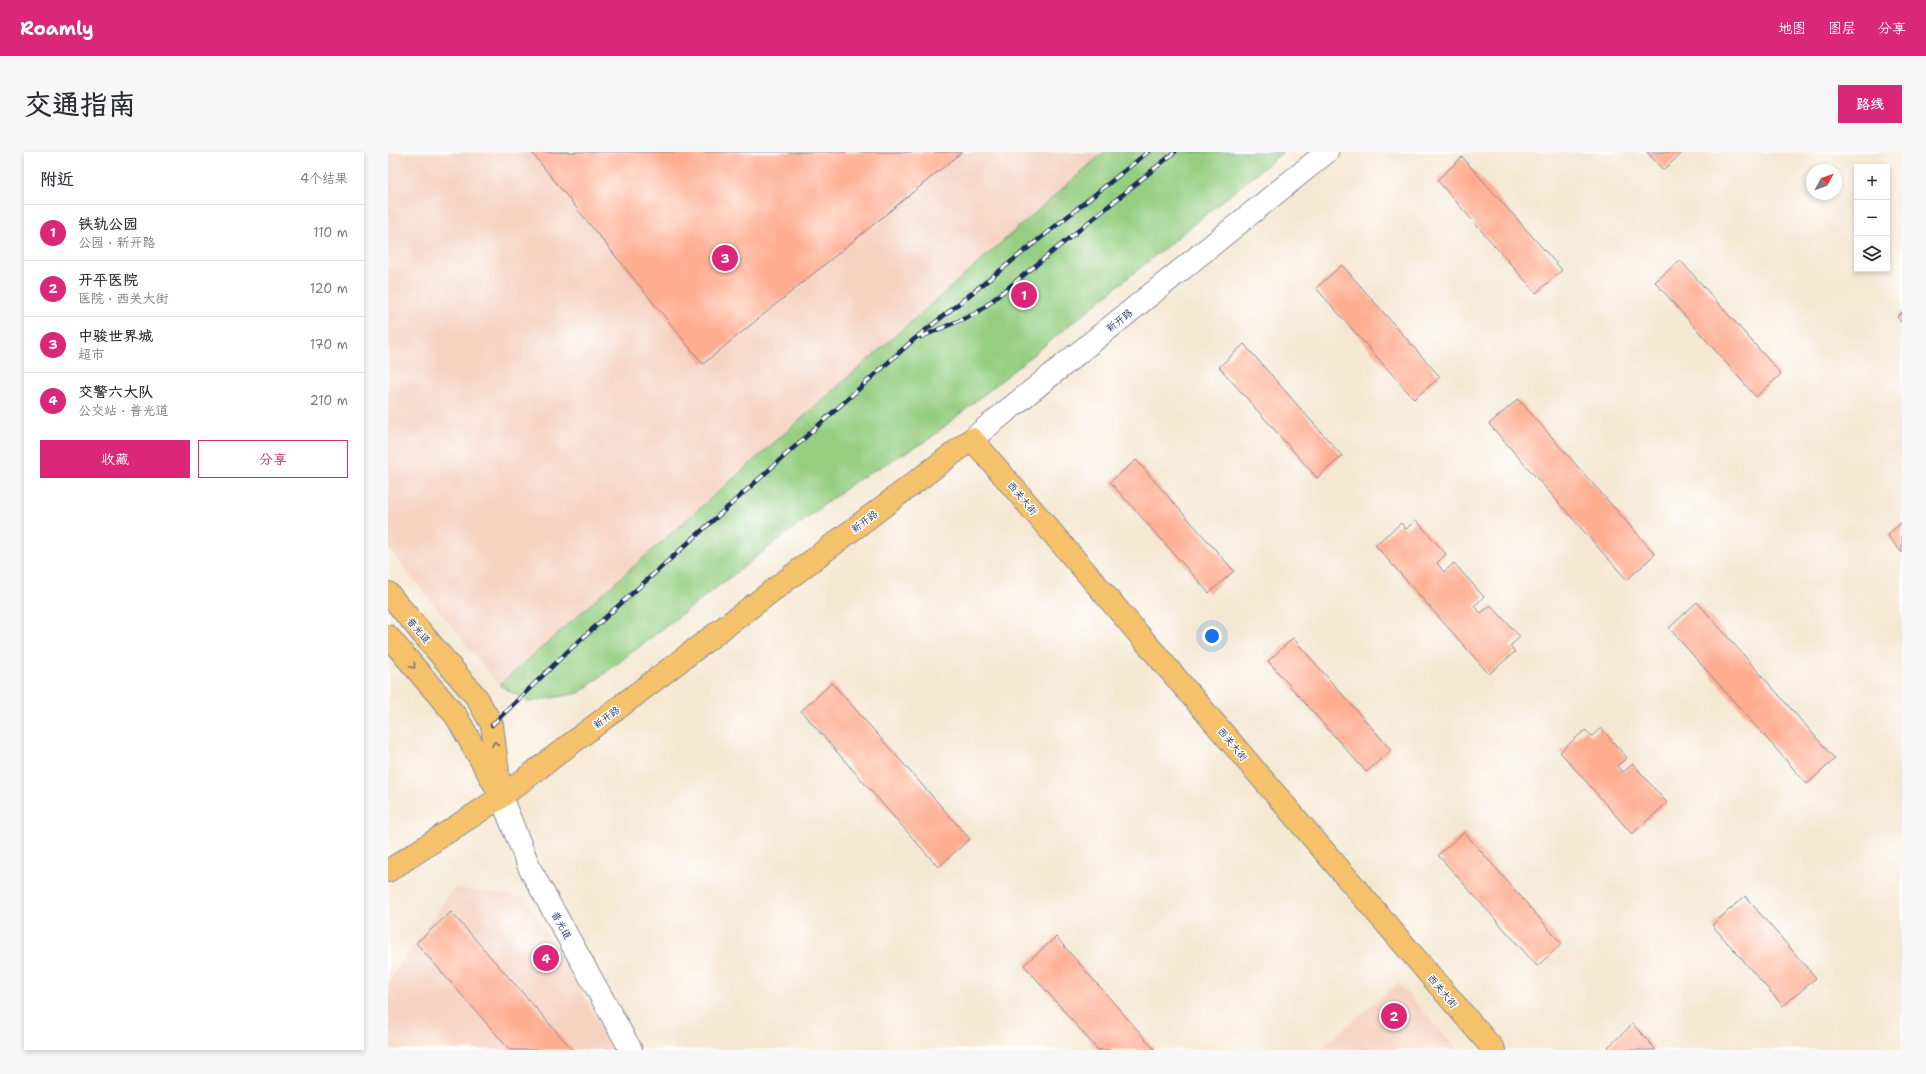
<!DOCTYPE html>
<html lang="zh">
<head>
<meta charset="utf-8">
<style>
	:root { --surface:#fff; --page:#f7f7f7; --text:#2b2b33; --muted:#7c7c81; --line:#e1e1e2; --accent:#db2777 }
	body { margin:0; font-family:"Shantell Sans","LXGW WenKai TC",sans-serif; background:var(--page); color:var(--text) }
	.controls { position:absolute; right:12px; top:12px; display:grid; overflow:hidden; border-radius:0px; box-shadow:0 2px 6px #0003 }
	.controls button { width:36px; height:36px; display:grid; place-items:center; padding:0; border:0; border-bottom:1px solid var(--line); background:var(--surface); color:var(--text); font:20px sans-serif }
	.compass { position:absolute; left:1418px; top:12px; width:36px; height:36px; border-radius:50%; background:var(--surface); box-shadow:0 2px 6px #0003; rotate:49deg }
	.you { position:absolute; left:824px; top:484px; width:14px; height:14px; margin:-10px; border:3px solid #fff; border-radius:50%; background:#1a73e8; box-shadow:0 0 0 6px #1a73e833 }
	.badge { display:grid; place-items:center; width:26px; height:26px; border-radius:50%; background:var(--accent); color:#fff; font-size:13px; font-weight:700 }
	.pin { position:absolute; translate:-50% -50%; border:2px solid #fff; box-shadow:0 1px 4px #0006 }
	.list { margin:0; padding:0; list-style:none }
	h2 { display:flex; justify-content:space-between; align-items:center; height:52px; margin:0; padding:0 16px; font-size:17px }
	h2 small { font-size:13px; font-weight:400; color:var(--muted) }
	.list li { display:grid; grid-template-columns:26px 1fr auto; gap:12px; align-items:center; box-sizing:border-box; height:56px; padding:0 16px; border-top:1px solid var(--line) }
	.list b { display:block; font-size:15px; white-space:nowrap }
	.list p { margin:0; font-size:13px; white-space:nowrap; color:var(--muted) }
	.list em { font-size:13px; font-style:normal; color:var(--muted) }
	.actions { display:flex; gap:8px; padding:12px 16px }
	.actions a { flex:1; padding:9px 0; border:1px solid var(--accent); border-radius:0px; text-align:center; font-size:14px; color:var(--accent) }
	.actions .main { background:var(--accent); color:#fff }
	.icon { flex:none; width:22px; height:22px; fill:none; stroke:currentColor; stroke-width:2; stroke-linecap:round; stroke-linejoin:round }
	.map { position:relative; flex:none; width:1514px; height:898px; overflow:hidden; border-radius:0px }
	header { display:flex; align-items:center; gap:24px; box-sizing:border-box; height:56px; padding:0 20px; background:var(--accent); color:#fff }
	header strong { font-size:19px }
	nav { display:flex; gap:22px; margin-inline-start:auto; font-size:14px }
	.intro { display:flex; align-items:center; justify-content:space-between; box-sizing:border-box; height:96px; padding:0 24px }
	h1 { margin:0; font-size:28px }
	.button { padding:10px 18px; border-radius:0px; background:var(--accent); color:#fff; font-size:14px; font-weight:700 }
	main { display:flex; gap:24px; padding:0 24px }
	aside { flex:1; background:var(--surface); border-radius:0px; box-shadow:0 2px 6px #0003 }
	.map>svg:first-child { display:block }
</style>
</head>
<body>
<header>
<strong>Roamly</strong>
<nav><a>地图</a><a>图层</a><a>分享</a></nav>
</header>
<div class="intro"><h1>交通指南</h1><a class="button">路线</a></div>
<main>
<aside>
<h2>附近<small>4个结果</small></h2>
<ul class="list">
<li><span class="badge">1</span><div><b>铁轨公园</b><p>公园 · 新开路</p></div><em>110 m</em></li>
<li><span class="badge">2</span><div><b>开平医院</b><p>医院 · 西关大街</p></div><em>120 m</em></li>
<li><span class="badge">3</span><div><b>中骏世界城</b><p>超市</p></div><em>170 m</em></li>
<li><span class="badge">4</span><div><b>交警六大队</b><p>公交站 · 普光道</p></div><em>210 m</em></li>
</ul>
<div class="actions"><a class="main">收藏</a><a>分享</a></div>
</aside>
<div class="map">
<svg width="1514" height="898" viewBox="0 0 1514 898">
	<rect width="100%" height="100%" fill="#fff"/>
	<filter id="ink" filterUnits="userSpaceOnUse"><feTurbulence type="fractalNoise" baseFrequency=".025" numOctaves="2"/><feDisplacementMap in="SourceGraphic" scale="8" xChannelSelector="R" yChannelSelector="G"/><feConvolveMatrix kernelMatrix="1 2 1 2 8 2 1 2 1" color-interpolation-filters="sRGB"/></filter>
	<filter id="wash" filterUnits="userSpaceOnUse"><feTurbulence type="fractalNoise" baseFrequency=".012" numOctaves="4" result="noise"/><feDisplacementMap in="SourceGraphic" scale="16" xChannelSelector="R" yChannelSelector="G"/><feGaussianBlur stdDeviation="0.9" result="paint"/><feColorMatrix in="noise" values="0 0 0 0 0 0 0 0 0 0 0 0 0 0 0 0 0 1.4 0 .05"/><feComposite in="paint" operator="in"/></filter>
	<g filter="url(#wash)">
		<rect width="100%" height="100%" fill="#f5e8d3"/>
		<!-- built -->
		<path fill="#f5d3c1" d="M0 0H716L111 533 0 396Z
			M65 736 137 745 227 898H0V831Z
			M1010 831 1070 898H931Z"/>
		<!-- green -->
		<path fill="#95ce81" stroke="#587e70" d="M716 0H895L541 287 466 330 191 541 141 550 111 533Z"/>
		<g id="blocks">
			<!-- building -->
			<path fill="#fead91" d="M143 0H574L315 212Z
				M1259 0H1295L1275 18Z
				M1074 5 1174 118 1148 141 1049 28Z
				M1292 108 1393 222 1368 245 1267 130Z
				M954 113 1052 225 1026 247 928 136Z
				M1514 160V171L1509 165Z
				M856 192 954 304 929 326 831 215Z
				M1130 247 1267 402 1239 428 1101 272Z
				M748 308 846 419 821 441 722 330Z
				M1028 368 1058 402 1049 411 1056 420 1066 411 1096 445 1086 454 1093 461 1103 453 1132 485 1122 494 1127 500 1101 522 987 393 1013 371 1018 377Z
				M1514 370V401L1499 383Z
				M1309 450 1447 607 1419 632 1281 476Z
				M905 486 1003 598 978 620 880 509Z
				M444 531 582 687 550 715 413 559Z
				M1213 576 1239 606 1229 614 1235 620 1245 612 1279 651 1244 682 1172 600 1197 578 1204 584Z
				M1076 680 1174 792 1149 814 1050 703Z
				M1357 744 1428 826 1395 854 1324 773Z
				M63 760 185 898H122L28 791Z
				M668 785 767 898H710L636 813Z
				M1245 872 1268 898H1222L1220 895Z"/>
		</g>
	</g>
	<g filter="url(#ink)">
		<use href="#blocks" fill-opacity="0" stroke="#888c98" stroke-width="1"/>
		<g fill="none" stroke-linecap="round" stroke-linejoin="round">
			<defs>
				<path id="minor" d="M584 287 939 0
					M113 645 142 717 243 898"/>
				<path id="major" d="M0 441 89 546 104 573 113 645
					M0 484 68 564 107 633
					M0 719 113 645 584 287 1106 898"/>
			</defs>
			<!-- minor casing -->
			<use href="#minor" stroke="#888c98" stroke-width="24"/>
			<!-- major casing -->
			<use href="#major" stroke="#888c98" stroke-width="24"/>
			<!-- minor -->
			<use href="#minor" stroke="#fff" stroke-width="22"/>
			<!-- major -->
			<use href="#major" stroke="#f5c16b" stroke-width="22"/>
			<defs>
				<path id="rail" d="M533 185 589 161 787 0
					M104 573 178 501 524 189 760 0"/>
			</defs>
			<!-- rail casing -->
			<use href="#rail" stroke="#1b2f5e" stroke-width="4.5"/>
			<!-- rail -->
			<use href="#rail" stroke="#fff" stroke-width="3" stroke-dasharray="9" stroke-linecap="butt"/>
		</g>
		<!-- one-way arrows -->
		<defs><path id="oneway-chevron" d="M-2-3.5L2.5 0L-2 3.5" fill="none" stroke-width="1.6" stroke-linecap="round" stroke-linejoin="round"/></defs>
		<g stroke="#7d7164">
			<use href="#oneway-chevron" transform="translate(25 514) rotate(50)"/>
			<use href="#oneway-chevron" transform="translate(107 592) rotate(-97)"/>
		</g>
	</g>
	<g text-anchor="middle" stroke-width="3" stroke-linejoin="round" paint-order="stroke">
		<!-- street labels -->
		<g font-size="10" fill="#1b2f5e" stroke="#fff">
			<text transform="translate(731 168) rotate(-39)" y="4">新开路</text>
			<text transform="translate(635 346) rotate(50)" y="4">西关大街</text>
			<text transform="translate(476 369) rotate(-37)" y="4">新开路</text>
			<text transform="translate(31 478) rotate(50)" y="4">普光道</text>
			<text transform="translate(218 565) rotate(-37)" y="4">新开路</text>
			<text transform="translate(845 592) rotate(50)" y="4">西关大街</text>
			<text transform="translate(174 773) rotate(61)" y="4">普光道</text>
			<text transform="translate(1055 839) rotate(50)" y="4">西关大街</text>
		</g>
	</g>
</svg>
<div class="controls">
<button>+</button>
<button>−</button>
<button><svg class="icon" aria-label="layers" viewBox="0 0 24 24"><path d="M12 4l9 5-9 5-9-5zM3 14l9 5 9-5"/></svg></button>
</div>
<svg class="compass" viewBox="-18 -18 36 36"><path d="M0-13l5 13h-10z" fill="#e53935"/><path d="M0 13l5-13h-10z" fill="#7c7c81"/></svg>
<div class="you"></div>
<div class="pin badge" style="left:636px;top:143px">1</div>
<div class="pin badge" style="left:1006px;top:864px">2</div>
<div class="pin badge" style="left:337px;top:106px">3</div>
<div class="pin badge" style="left:158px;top:806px">4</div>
</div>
</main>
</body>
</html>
